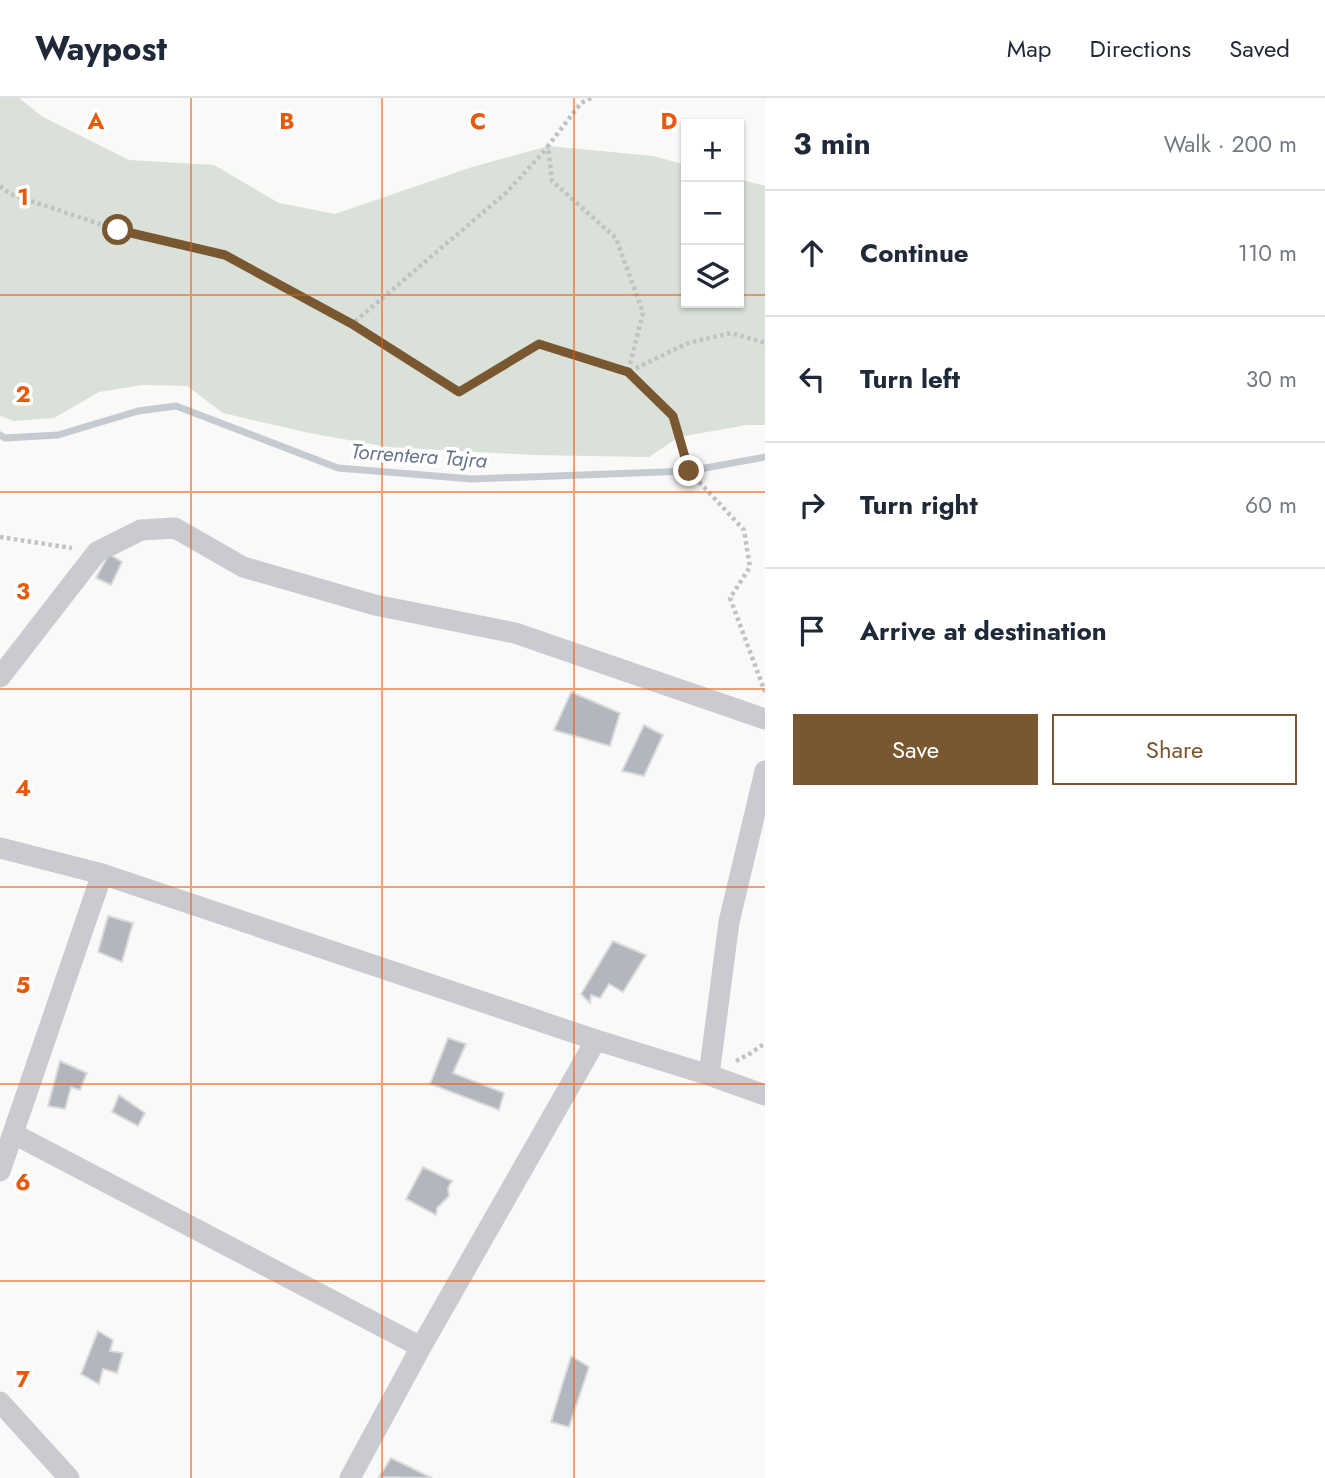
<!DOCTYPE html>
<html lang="en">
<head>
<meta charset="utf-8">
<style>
	:root { --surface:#fff; --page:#f6f6f7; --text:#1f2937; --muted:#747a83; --line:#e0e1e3; --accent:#795731 }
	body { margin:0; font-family:Jost,sans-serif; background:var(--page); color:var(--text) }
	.controls { position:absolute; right:21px; top:21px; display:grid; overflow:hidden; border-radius:0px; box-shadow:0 2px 5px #0004 }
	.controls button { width:63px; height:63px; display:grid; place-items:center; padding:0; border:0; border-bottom:2px solid var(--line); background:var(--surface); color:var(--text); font:35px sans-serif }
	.stop { position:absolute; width:21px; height:21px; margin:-16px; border:5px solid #795731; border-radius:50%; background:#fff }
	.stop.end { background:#795731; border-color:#fff; box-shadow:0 2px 7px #0008 }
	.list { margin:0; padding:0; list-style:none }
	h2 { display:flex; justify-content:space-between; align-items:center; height:91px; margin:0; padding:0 28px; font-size:30px }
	h2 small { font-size:23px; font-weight:400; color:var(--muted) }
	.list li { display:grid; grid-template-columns:46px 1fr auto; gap:21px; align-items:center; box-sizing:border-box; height:126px; padding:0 28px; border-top:2px solid var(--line) }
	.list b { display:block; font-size:26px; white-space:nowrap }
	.list em { font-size:23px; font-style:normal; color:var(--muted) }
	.actions { display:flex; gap:14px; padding:21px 28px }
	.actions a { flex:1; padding:16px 0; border:2px solid var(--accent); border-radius:0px; text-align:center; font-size:24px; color:var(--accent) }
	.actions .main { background:var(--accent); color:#fff }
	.icon { flex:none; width:38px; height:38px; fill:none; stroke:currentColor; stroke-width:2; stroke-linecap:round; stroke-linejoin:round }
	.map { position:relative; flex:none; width:765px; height:1380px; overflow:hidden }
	header { display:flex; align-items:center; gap:42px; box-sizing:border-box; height:98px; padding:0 35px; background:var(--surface); border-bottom:2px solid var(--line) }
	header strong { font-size:33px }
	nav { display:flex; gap:38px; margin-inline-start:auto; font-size:24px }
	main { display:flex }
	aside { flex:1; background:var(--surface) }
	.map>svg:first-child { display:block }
</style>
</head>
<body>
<header>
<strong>Waypost</strong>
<nav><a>Map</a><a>Directions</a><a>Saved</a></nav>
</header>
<main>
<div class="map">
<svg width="765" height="1380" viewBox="0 0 765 1380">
	<rect width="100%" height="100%" fill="#f9f9f7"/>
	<!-- green -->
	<path fill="#d9e1d8" d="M0 0H19L43 19 129 62 214 67 279 105 335 116 469 70 548 48 653 58 686 67V205H739V81L765 88V327H747L679 339 649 359 533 357 388 349 309 335 223 315 187 288 143 287 99 294 54 320 14 323 0 318Z"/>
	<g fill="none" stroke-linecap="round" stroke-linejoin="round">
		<!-- stream -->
		<path stroke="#c6cbd2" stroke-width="7" d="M0 337 5 340 58 337 138 313 176 308 338 370 472 381 689 373 765 359"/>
	</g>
	<!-- building -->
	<path fill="#b2b6bf" stroke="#dbdbd9" stroke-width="2" d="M109 456 122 464 111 487 96 480Z
		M571 594 620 615 610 648 554 632Z
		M644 627 663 637 644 678 622 673Z
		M108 818 133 825 122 864 98 854Z
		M613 843 646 857 623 894 609 886 600 900 591 897 590 905 581 896Z
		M448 940 466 946 453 975 504 995 499 1012 430 986Z
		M60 963 87 975 80 992 71 989 65 1011 48 1008Z
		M119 997 145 1015 138 1028 112 1014Z
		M423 1069 452 1083 448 1090 449 1098 437 1110 436 1117 406 1101Z
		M98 1233 113 1242 110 1253 123 1255 117 1275 103 1271 99 1286 81 1276Z
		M571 1258 589 1269 569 1329 551 1324Z
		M391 1360 432 1380 379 1379Z"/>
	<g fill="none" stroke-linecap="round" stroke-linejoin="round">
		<!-- path -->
		<path stroke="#c1c2c5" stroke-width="4.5" stroke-dasharray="3.5 3.5" stroke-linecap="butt" d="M591 0 581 5 548 48 552 83 616 140 643 215 628 274 673 318 689 373 744 432 750 469 730 500 765 594
			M0 88 10 96 118 132 225 157 352 226 507 94 548 49
			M352 226 459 294 539 246 628 274 688 245 731 235 765 245
			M0 439 72 450
			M736 963 751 955 765 945"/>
		<!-- minor -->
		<path stroke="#cacbd0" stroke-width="21" d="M0 579 97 454 141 432 175 430 243 469 375 507 515 535 765 621
			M0 750 102 776 596 942 709 977 765 997
			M709 977 729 824 765 673
			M14 1036 421 1249
			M0 1073 102 776
			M0 1304 69 1380
			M350 1380 421 1249 596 942"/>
	</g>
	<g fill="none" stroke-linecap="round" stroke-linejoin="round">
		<!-- route -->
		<path stroke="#795731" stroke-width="9" d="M118 132 225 157 352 226 459 294 539 246 628 274 673 318 689 373"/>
	</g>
	<!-- grid -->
	<path fill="none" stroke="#e8590c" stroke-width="2" stroke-opacity="0.55" d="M191 0V1380M382 0V1380M574 0V1380M0 197H686M739 197H765M0 394H765M0 591H765M0 789H765M0 986H765M0 1183H765"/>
	<g text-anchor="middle" stroke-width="7" stroke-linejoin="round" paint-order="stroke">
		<!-- water labels -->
		<g font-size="21" font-style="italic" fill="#69778b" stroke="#fff">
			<text transform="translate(419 358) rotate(4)" y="7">Torrentera Tajra</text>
		</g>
	</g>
	<g font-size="23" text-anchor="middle" font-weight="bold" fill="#e8590c" stroke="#fff" stroke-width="7" stroke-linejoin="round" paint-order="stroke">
		<text x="96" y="31">A</text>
		<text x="287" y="31">B</text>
		<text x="478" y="31">C</text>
		<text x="669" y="31">D</text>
		<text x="23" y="107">1</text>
		<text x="23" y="304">2</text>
		<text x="23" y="501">3</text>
		<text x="23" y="698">4</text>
		<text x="23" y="895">5</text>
		<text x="23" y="1092">6</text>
		<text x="23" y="1289">7</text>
	</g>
</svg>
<div class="controls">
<button>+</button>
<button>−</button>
<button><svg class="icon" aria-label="layers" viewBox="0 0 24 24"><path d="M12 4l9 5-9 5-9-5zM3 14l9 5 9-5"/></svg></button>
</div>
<div class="stop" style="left:118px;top:132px"></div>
<div class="stop end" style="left:689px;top:373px"></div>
</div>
<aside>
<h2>3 min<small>Walk · 200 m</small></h2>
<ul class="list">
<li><svg class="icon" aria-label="ahead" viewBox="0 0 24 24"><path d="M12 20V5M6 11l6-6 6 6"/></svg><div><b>Continue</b></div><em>110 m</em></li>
<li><svg class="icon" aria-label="left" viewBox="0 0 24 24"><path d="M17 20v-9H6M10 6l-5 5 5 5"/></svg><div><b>Turn left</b></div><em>30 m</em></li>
<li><svg class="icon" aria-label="right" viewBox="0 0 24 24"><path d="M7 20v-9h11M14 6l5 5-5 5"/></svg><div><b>Turn right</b></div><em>60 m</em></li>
<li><svg class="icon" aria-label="arrive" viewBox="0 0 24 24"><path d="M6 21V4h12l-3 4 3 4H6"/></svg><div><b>Arrive at destination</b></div></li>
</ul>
<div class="actions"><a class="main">Save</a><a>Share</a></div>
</aside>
</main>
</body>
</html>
